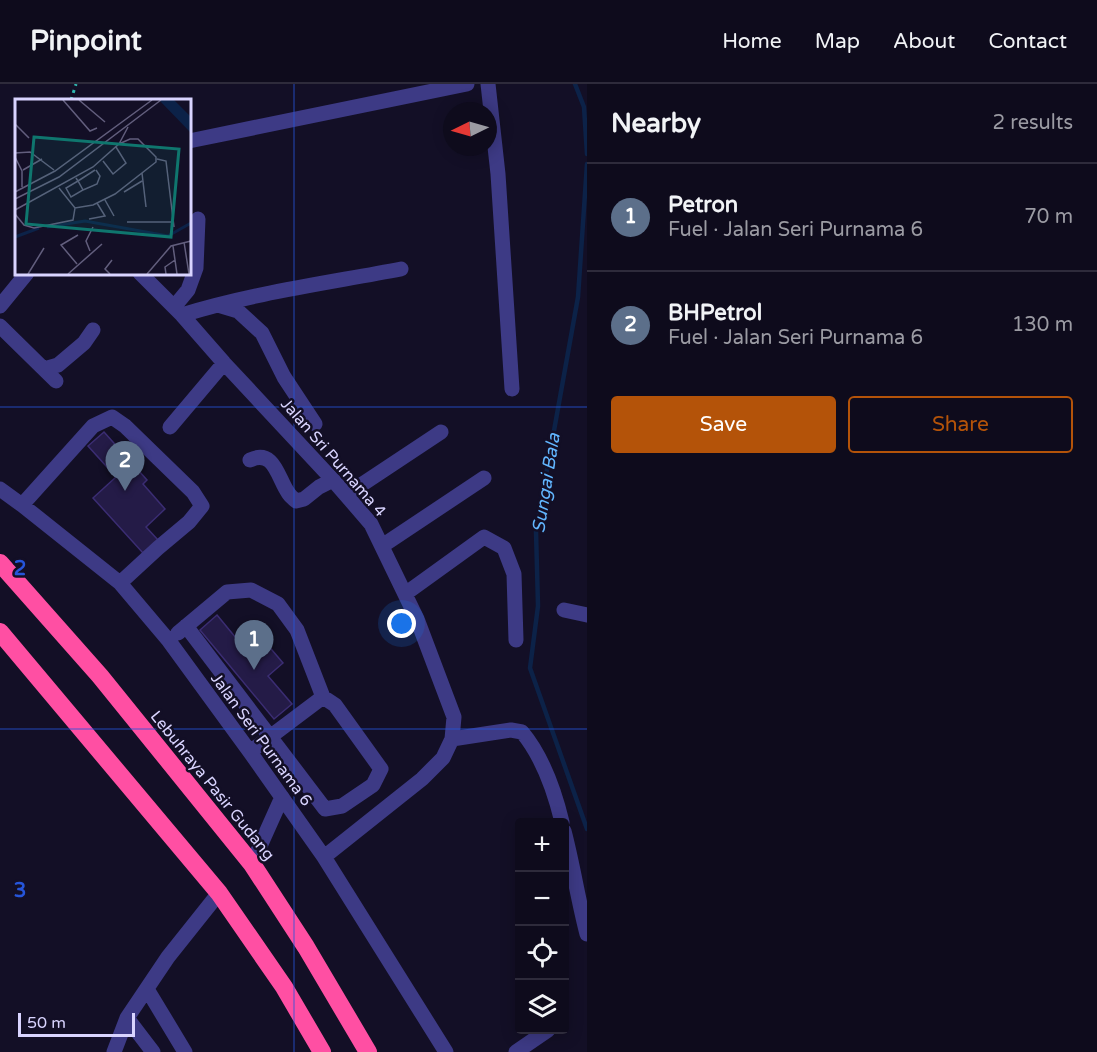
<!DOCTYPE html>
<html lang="en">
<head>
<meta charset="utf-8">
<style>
	:root { --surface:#0e0b1c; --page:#1c1929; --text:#f1f3f6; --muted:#9b9ba3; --line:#2e2b3b; --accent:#b45309 }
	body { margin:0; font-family:"Varela Round",sans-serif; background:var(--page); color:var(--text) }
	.controls { position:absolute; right:18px; bottom:18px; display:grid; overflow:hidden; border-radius:6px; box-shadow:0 3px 15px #0003 }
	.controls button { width:54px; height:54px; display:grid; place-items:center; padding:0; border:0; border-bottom:2px solid var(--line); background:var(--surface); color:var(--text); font:30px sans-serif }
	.compass { position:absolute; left:443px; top:18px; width:54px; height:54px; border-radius:50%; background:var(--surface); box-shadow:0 3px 15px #0003; rotate:265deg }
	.scale { position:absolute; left:18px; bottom:15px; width:117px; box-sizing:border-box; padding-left:6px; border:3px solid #d9d4ff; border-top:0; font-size:16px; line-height:21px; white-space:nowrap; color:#d9d4ff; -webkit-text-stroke:4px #130f26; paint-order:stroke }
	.you { position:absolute; left:402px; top:540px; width:21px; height:21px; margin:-15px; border:4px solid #fff; border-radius:50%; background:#1a73e8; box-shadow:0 0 0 9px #1a73e833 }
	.badge { display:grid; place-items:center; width:39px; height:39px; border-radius:50%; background:var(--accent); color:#fff; font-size:20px; font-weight:700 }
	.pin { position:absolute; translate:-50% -50px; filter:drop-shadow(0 2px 3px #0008) }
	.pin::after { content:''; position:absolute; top:32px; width:21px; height:18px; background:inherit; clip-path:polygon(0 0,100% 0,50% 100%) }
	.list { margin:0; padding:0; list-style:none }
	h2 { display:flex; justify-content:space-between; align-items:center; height:78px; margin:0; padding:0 24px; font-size:26px }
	h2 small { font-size:20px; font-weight:400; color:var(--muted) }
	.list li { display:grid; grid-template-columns:39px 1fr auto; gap:18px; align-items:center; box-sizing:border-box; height:108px; padding:0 24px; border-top:2px solid var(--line) }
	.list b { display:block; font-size:22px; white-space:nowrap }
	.list p { margin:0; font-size:20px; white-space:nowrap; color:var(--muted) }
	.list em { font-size:20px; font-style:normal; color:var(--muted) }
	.actions { display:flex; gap:12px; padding:18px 24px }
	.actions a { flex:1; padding:14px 0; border:2px solid var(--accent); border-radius:6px; text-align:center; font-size:21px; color:var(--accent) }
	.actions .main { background:var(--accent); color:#fff }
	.icon { flex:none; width:33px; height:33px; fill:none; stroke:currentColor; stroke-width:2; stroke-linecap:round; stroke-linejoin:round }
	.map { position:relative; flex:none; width:587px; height:968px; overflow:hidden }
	header { display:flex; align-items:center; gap:36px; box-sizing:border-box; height:84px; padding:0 30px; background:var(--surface); border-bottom:2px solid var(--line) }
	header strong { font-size:28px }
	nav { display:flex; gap:33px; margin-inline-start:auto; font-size:21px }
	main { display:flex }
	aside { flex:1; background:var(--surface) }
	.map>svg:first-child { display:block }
</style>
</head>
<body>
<header>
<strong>Pinpoint</strong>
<nav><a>Home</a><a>Map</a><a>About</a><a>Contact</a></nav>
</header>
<main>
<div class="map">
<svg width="587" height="968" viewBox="0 0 587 968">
	<rect width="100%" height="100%" fill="#130f26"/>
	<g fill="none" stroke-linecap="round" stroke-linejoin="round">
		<!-- stream -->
		<path stroke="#0c2248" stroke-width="4.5" d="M575 0 584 23 587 70
			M587 80 578 213 536 447 538 522 530 584 587 745"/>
	</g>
	<!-- building -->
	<path fill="#241b47" stroke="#3b2d73" stroke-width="1.5" d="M104 348 147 396 143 400 165 425 146 443 158 456 143 469 93 414 116 393 88 362Z
		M217 531 250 571 266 559 283 579 268 592 292 620 274 635 200 546Z"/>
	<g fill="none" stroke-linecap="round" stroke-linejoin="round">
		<!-- path -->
		<path stroke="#2fb8b0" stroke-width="3" stroke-dasharray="3 4.5" stroke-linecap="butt" d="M71 16 76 0"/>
		<!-- minor -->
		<path stroke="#3d3a85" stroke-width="15" d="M488 0 498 90 512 305
			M189 57 467 0
			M140 189 182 231 224 279 333 396 371 440 417 535 454 633 452 655 443 674 422 695 324 773
			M218 221 238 227 262 249 284 293 315 340
			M0 222 27 189
			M174 223 188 206 196 184 198 135
			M182 231C253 209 328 199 401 185
			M0 242 56 297
			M44 285 58 281 84 259 93 246
			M170 343 224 279
			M250 376C275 364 278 396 289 410 291 413 294 415 296 417L304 415 319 403 333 396
			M0 405 22 421 120 499 169 557 250 668 324 773 446 968
			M346 411 441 348
			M22 421 93 342 112 333 125 342 193 408 202 422 189 438 158 464 120 499
			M382 462 484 394
			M405 510 484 453 504 464 514 490 516 556
			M564 526 587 531
			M186 542 325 725 342 722 373 701 381 685 335 621 323 613 250 668
			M178 549 227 508 251 506 278 520 297 546 323 613
			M452 655 511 646 522 648C542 672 555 709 562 738
			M564 747C573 781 578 816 587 850
			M252 780 282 713
			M147 905 185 968
			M127 934 153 968
			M114 968 127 934 168 873 219 809
			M516 968 548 946"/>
		<!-- highway -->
		<path stroke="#ff4fa3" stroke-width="18" d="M0 479 100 592 252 780 306 863 368 968
			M0 548 219 809 284 903 322 968"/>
	</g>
	<!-- grid -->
	<path fill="none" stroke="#2655da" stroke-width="1.5" stroke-opacity="0.55" d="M294 0V968M0 323H587M0 645H587"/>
	<g text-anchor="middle" stroke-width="5" stroke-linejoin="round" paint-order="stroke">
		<!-- street labels -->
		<g font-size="16" fill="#d9d4ff" stroke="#130f26">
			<text transform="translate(334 373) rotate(49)" y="6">Jalan Sri Purnama 4</text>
			<text transform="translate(262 655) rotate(54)" y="6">Jalan Seri Purnama 6</text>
			<text transform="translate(213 701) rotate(51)" y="6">Lebuhraya Pasir Gudang</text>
		</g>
		<!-- water labels -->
		<g font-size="18" font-style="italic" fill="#62b6ff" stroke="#130f26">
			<text transform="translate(546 399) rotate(-81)" y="6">Sungai Bala</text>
		</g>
	</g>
	<!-- overview -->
	<g transform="translate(15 15)">
		<rect width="176" height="176" fill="#130f26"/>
		<path d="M144 1H159L175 17V33Z" fill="#0c2248"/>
		<path fill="none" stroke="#0c2248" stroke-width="3" d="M32 128 70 122 153 137 176 124M0 138 24 129"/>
		<path fill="none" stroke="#625e7d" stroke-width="1.5" d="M48 1 75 32 82 29M64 1 90 23M0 25 14 39M104 45 113 28M0 54 15 53 39 71M0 58 7 72V88M142 60 151 62 159 128M88 62 98 75 111 64 101 48M8 71 27 60M127 74 131 108M61 79 63 82 68 91 56 98 51 89 63 82 80 71M68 91 82 85 85 77 81 71M0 93 40 72 137 1M109 93 127 82M0 100 44 78 146 1M90 101 99 117M0 111 78 68 104 45 115 40H123L141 58V63L100 95 78 106 60 109 44 89M0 115 9 126 19 129 58 121 60 109M74 120 90 117 82 104M112 123H158M169 143 174 175M158 147 162 175M75 152 71 142 78 128M62 165 46 146 63 136M13 175 29 149M53 175 87 145M95 175 90 170 97 161M132 175 156 147 176 142M151 175 150 168 160 161"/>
		<path fill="#0f766e" fill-opacity="0.15" stroke="#0f766e" stroke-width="3" d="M19 38 164 50 156 138 11 125Z"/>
		<rect width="176" height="176" fill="none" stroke="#d9d4ff" stroke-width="3"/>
	</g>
	<g font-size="20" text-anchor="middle" font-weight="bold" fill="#2655da" stroke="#130f26" stroke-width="5" stroke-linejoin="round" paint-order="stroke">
		<text x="20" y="491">2</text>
		<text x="20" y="813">3</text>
	</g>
</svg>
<div class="controls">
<button>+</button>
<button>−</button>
<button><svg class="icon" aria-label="locate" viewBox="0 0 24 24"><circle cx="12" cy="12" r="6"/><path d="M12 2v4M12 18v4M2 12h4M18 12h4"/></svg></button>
<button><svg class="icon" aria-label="layers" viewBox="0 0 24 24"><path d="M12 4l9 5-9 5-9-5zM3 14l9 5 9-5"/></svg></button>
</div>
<svg class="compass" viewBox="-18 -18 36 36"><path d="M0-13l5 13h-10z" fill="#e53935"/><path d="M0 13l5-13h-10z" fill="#9b9ba3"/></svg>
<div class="scale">50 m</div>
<div class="you"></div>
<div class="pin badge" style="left:254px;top:586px;background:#5c6f8a">1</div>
<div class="pin badge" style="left:125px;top:407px;background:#5c6f8a">2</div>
</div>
<aside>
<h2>Nearby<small>2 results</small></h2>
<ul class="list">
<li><span class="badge" style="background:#5c6f8a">1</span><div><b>Petron</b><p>Fuel · Jalan Seri Purnama 6</p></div><em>70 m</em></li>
<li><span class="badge" style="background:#5c6f8a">2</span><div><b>BHPetrol</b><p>Fuel · Jalan Seri Purnama 6</p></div><em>130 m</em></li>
</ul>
<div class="actions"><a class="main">Save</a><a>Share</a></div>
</aside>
</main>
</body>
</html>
